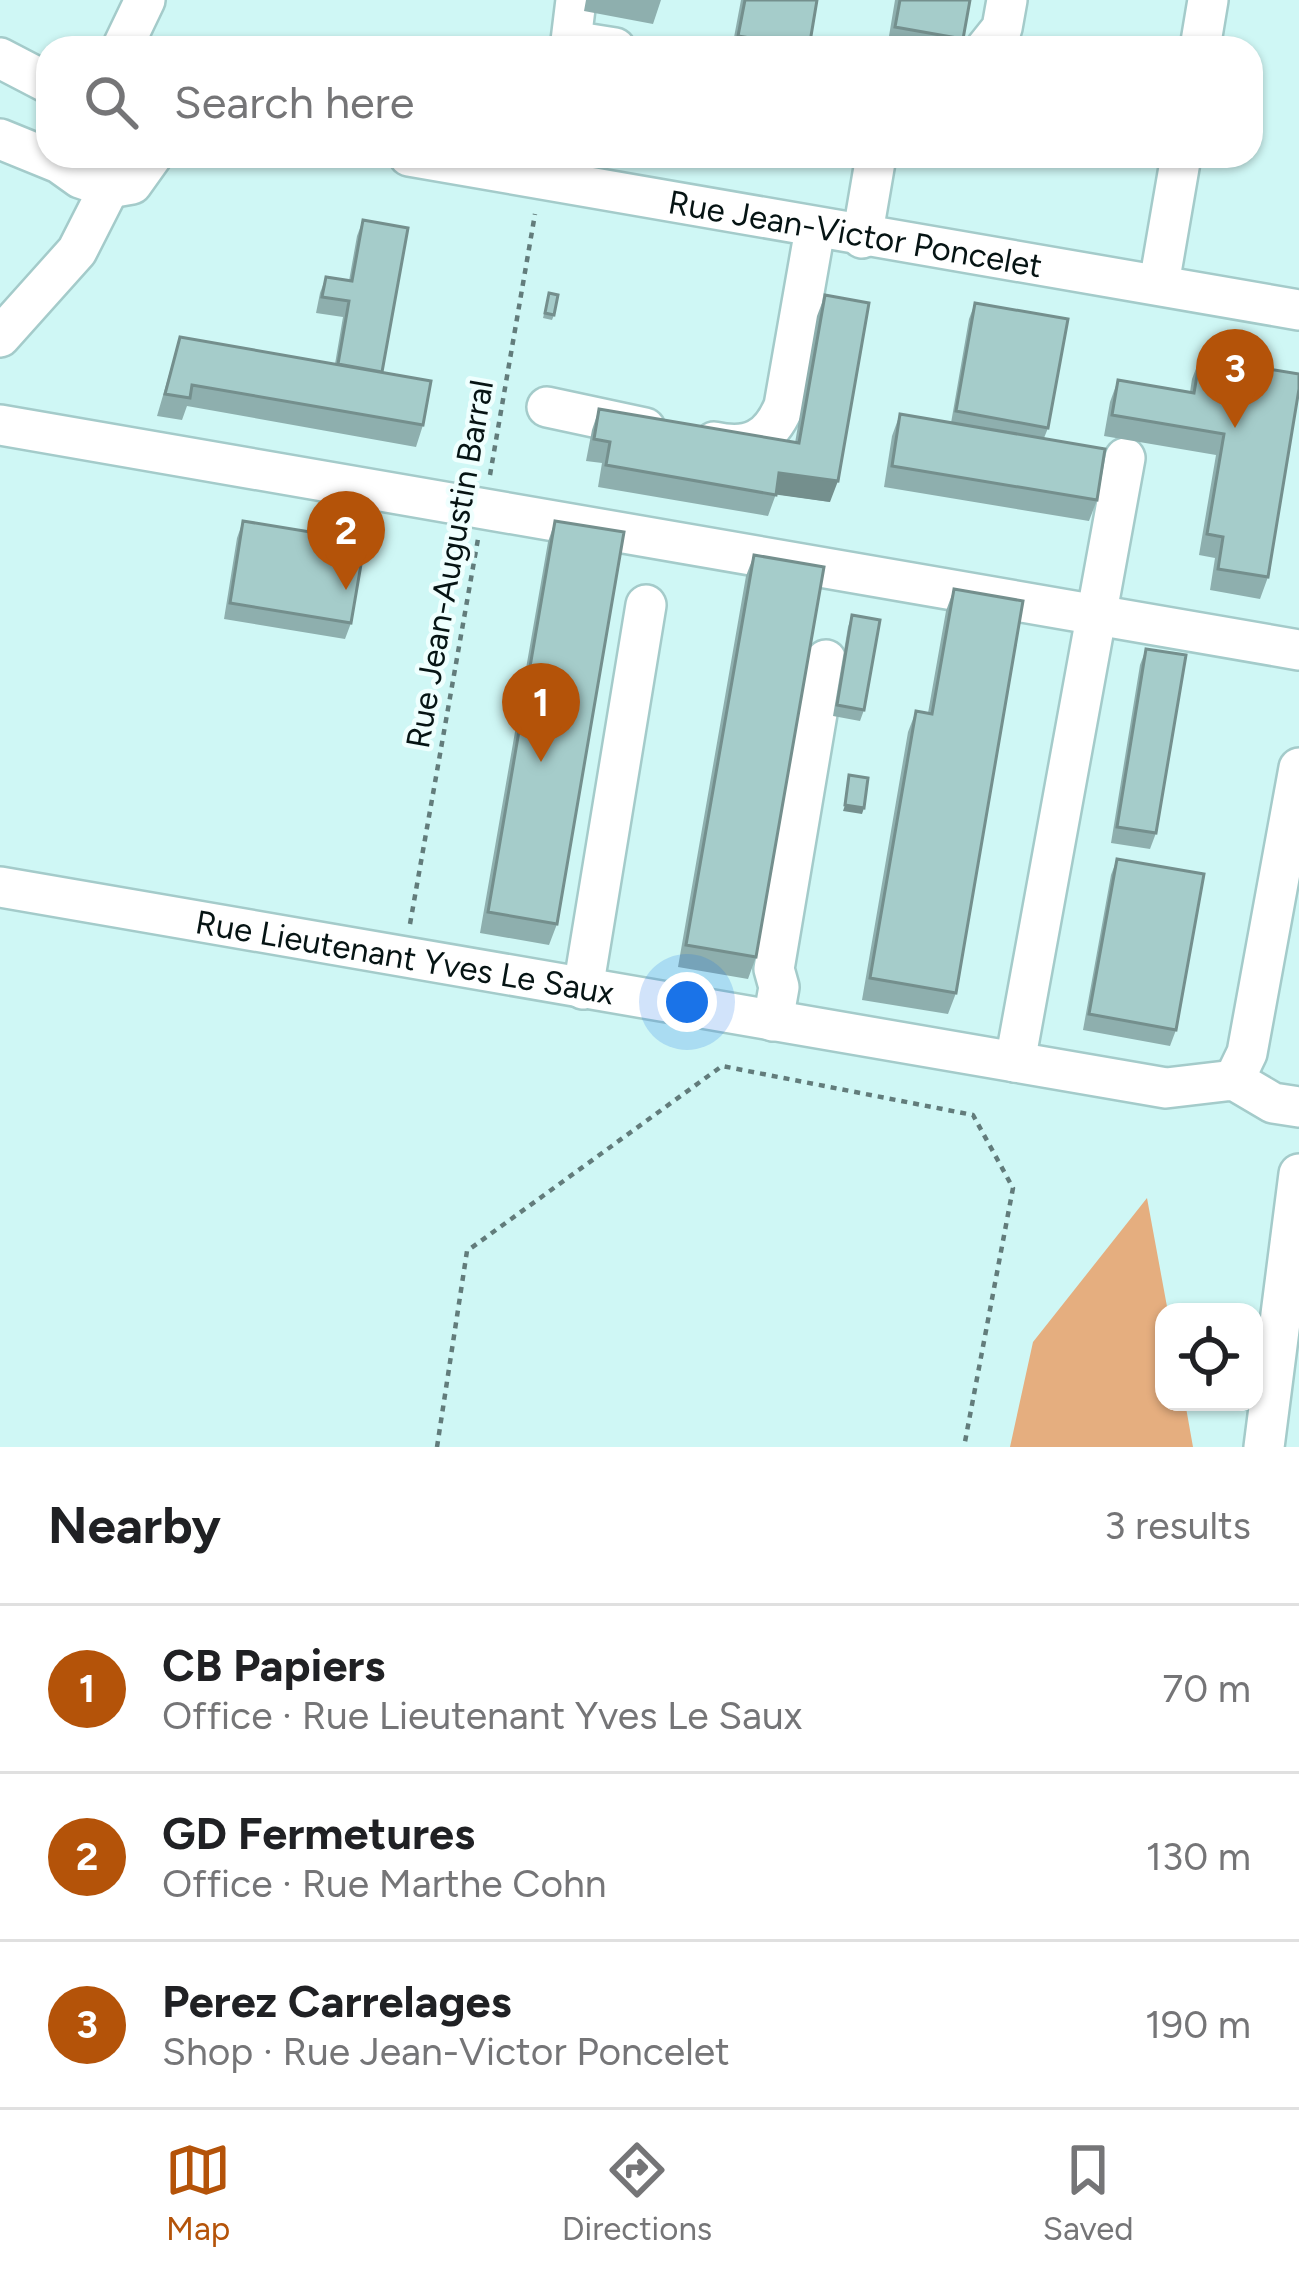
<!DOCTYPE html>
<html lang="en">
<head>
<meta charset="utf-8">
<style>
	:root { --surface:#fff; --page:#f2f2f2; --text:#202124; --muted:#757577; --line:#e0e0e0; --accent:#b45309 }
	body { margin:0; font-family:Figtree,sans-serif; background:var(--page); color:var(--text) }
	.controls { position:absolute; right:36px; bottom:36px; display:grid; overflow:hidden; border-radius:24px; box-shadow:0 3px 9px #0004 }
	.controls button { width:108px; height:108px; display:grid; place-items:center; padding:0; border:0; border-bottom:3px solid var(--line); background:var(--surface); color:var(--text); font:60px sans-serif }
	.you { position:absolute; left:687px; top:1002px; width:42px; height:42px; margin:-30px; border:9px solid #fff; border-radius:50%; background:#1a73e8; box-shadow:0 0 0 18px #1a73e833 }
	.badge { display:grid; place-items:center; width:78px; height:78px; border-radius:50%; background:var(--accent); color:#fff; font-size:39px; font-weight:700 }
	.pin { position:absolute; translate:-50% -99px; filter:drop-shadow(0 3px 6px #0008) }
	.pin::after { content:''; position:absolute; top:63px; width:42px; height:36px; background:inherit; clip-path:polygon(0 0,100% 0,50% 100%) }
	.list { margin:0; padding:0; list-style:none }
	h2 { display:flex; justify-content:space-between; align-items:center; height:156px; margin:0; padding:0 48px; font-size:51px }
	h2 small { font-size:39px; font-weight:400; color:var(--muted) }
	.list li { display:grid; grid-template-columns:78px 1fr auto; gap:36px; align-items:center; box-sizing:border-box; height:168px; padding:0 48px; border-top:3px solid var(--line) }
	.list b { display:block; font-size:45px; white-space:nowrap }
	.list p { margin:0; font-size:39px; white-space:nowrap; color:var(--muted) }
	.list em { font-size:39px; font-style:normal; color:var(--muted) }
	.icon { flex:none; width:66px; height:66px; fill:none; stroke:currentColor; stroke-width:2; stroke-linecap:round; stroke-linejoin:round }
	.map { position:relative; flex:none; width:1299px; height:1447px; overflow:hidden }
	.search { position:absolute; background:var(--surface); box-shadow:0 3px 9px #0004; left:36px; right:36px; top:36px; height:132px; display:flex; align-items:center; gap:30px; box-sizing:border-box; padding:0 42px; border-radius:36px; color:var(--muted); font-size:45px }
	.sheet { height:660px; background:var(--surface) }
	nav { display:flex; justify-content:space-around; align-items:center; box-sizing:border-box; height:168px; border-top:3px solid var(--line); background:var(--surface); font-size:33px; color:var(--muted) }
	nav a { display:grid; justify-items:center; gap:6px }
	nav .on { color:var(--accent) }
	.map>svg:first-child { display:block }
</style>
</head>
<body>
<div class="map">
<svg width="1299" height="1447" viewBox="0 0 1299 1447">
	<rect width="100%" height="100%" fill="#cff7f5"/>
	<!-- green -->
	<path fill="#e5ae7f" d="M1147 1198 1168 1312H1164V1402H1185L1193 1447H1010L1033 1342Z"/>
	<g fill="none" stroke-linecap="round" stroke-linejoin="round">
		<defs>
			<g id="minor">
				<path d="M576 0 571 41 615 48"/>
				<path d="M122 48 145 0"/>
				<path d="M986 48 1002 28 1007 0"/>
				<path d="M1200 48 1208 0"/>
				<path d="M0 58 48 83"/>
				<path d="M0 139 59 163 80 178 109 188 132 184 152 156"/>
				<path id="s1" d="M409 156 1299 310"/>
				<path d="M862 238 876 156"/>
				<path d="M1159 284 1181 156"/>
				<path d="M0 337 77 251 109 188"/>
				<path d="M547 407 645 428"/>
				<path d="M0 425 1299 650"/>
				<path d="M714 442C750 450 770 439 784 406L815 229"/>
				<path id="s2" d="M0 887 1166 1088 1234 1080 1273 1103 1299 1107"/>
				<path d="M583 989 646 605"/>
				<path d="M773 1021 779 987 774 969 826 660"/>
				<path d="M1015 1062 1125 458"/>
				<path d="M1234 1080 1247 1053 1299 768"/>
				<path d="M1264 1447 1299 1174"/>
			</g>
		</defs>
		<!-- minor casing -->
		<use href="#minor" stroke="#a4cbca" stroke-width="44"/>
		<!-- path -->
		<path stroke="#627c7b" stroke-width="4.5" stroke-dasharray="6 6" stroke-linecap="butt" d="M490 475 535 214
			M410 924 478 539
			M437 1447 467 1251 722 1066 973 1115 1013 1188 964 1447"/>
		<!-- minor -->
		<use href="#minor" stroke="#fff" stroke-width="39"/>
	</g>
	<!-- wall -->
	<path fill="#8eafae" d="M586 0H661L653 24 584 11Z
		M741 0H817L809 48H732Z
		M895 0H970L960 48H887Z
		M363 220 382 372 423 425 416 447 187 406 182 420 157 416 180 337 335 364 343 317 316 313 320 293 326 277 349 281 357 236Z
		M549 293 554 315 552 320 543 318Z
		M825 295 830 502 776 494 768 516 598 487 602 463 586 461 592 430 599 409 795 443 817 316Z
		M975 303 1048 428 1044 438 1097 500 1089 521 884 487 892 436 900 414 951 423 969 319Z
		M1200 358 1268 577 1260 599 1210 590 1215 558 1199 555 1216 455 1104 436 1110 402 1118 380 1190 392 1192 379Z
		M243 521 351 623 345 639 224 619 237 538Z
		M555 521 557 924 549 945 480 933 548 542Z
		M754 555 756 957 748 979 678 967 746 576Z
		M954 589 956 993 948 1014 862 1000 908 732 916 711 928 713 946 611Z
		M852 615 864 710 860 721 833 716 848 627Z
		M1146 649 1156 833 1150 849 1111 843 1140 665Z
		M1117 859 1176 1030 1170 1046 1083 1030 1111 875Z"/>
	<!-- shaded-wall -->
	<path fill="#748f8d" d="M779 473 838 481 830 502 772 494Z
		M845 805 864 808 862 814 843 811Z"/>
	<!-- building -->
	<path fill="#a5ccca" stroke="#748f8d" stroke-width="3" d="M745 0H817L809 48 738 36Z
		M900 0H970L963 39 895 27Z
		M363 220 408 228 382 372 338 364 349 301 322 297 326 277 352 281Z
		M549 293 558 295 554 315 545 313Z
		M825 295 869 303 838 481 779 473 776 495 606 465 610 442 594 439 599 409 799 443Z
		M975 303 1068 319 1048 428 956 411Z
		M180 337 431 381 423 425 192 385 190 398 165 394Z
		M1200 358 1299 374V389L1268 577 1218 569 1223 537 1207 534 1224 434 1112 415 1118 380 1194 393Z
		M900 414 1105 449 1097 500 892 466Z
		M243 521 365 541 351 623 230 603Z
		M555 521 624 532 557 924 488 912Z
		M754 555 824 567 756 957 686 945Z
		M954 589 1023 601 956 993 870 978 916 711 932 714Z
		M852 615 880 620 864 710 837 705Z
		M1146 649 1186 655 1156 833 1117 827Z
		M849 775 868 778 864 808 845 805Z
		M1117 859 1204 874 1176 1030 1089 1014Z"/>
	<g text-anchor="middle" stroke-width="9" stroke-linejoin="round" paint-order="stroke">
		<!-- street labels -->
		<g font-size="33" fill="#061414" stroke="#effffe">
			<text dy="12" stroke="none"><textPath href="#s1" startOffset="453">Rue Jean-Victor Poncelet</textPath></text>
			<text transform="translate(449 564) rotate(-80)" y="12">Rue Jean-Augustin Barral</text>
			<text dy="12" stroke="none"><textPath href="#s2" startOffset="411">Rue Lieutenant Yves Le Saux</textPath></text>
		</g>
	</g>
</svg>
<div class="controls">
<button><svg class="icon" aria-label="locate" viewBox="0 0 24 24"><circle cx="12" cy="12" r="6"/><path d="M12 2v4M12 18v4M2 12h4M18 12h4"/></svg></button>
</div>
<div class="you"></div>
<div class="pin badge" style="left:541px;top:762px">1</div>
<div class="pin badge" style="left:346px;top:590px">2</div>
<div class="pin badge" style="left:1235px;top:428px">3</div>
<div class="search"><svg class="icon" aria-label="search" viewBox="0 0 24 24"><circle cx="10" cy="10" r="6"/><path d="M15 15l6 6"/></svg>Search here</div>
</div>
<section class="sheet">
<h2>Nearby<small>3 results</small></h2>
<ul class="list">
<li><span class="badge">1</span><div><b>CB Papiers</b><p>Office · Rue Lieutenant Yves Le Saux</p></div><em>70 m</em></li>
<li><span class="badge">2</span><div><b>GD Fermetures</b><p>Office · Rue Marthe Cohn</p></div><em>130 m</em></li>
<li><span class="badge">3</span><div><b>Perez Carrelages</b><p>Shop · Rue Jean-Victor Poncelet</p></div><em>190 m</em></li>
</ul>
</section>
<nav>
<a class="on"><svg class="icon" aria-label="map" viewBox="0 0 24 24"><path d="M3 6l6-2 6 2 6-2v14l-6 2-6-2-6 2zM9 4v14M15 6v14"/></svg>Map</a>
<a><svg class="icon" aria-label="directions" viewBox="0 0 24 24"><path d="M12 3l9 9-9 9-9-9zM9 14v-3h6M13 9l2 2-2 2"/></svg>Directions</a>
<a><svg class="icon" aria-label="saved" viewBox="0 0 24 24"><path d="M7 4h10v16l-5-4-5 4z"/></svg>Saved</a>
</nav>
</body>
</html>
